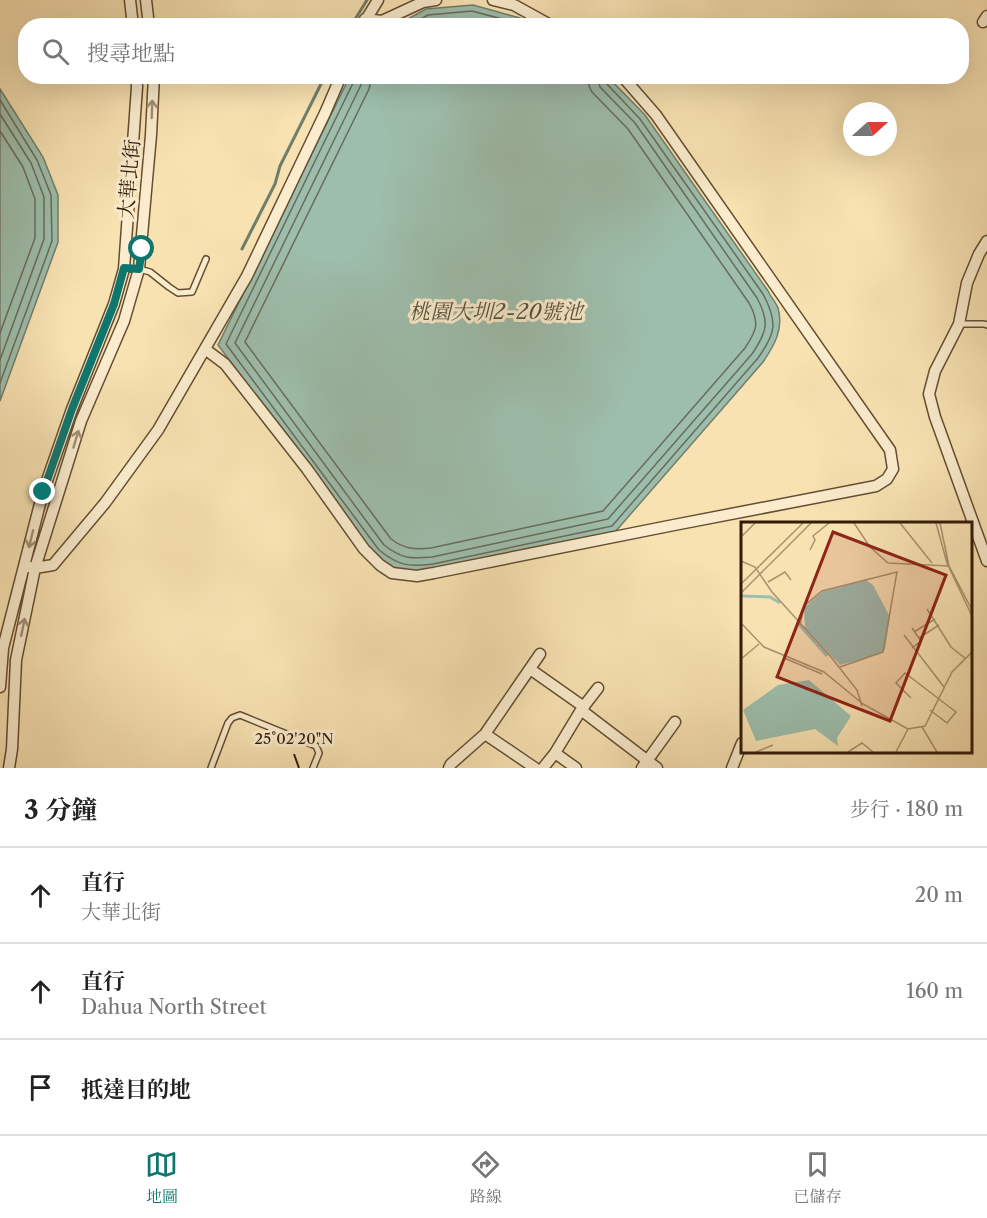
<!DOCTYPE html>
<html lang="zh-TW">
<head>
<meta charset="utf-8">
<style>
	:root { --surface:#fff; --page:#f2f2f2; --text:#222; --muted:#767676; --line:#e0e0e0; --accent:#0f766e }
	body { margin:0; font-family:"Libre Caslon Text","Noto Serif TC",serif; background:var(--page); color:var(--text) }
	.compass { position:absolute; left:843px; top:102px; width:54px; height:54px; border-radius:50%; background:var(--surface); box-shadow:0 6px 24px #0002; rotate:69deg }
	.stop { position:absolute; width:18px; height:18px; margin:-14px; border:4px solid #0f766e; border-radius:50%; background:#fff }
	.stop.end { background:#0f766e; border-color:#fff; box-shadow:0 2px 6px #0008 }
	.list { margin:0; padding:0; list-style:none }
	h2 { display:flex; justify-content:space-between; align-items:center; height:78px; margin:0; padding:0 24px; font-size:26px }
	h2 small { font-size:20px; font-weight:400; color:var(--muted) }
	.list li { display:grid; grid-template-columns:39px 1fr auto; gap:18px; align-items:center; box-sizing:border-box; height:96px; padding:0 24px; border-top:2px solid var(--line) }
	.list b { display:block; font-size:22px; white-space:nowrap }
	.list p { margin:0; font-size:20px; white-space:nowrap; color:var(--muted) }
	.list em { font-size:20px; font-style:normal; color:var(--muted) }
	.icon { flex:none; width:33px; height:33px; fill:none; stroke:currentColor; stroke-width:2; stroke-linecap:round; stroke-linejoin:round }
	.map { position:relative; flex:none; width:987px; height:768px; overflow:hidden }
	.search { position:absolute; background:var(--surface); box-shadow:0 6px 24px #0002; left:18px; right:18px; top:18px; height:66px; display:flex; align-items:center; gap:15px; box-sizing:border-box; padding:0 21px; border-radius:24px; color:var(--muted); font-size:22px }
	.sheet { height:366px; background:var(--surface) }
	nav { display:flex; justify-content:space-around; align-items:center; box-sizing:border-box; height:84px; border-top:2px solid var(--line); background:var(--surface); font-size:16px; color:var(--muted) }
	nav a { display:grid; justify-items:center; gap:3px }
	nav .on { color:var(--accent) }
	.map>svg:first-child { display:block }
</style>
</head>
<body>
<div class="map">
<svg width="987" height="768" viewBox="0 0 987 768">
	<rect width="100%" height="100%" fill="#f8e2b2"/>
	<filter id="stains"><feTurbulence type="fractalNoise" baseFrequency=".00333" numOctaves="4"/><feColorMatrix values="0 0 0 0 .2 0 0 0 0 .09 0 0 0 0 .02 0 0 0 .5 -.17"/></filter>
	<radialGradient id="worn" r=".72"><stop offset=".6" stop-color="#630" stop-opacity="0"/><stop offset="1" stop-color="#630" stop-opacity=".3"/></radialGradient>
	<!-- water -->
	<path fill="#9dbeac" stroke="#727d6a" stroke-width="1.5" d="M473 5 520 18 532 25H397L426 9Z
		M350 76 608 77 645 115 768 291C771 297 776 303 778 308 784 329 774 346 763 362L615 532 416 572 393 568 375 555 218 345Z
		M0 89 43 157 58 195V242L0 401Z"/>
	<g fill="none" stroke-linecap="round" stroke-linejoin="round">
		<!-- shore -->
		<path stroke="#686c5a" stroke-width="1.5" d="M409 26 428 15 472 11 517 23 521 26
			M425 26 431 22 472 19 497 26
			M355 76 354 81 226 344 379 550C399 566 409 567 433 564L612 526 758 358C776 333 778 322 763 294L640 119 606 83 605 76
			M362 76 361 85 235 343 384 545C402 559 411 559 432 557L608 519 752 354C767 332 770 322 757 298L635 123 600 87 597 76
			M372 76 369 89 245 342 391 539C404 549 415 550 431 548L603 511 745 348C757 330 760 323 749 303L628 129 592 92 589 86 588 76
			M0 100 37 160 51 195 52 241 0 383
			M0 114 31 163 44 197V239L0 360
			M0 131 23 167 35 199V238L0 333"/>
		<!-- stream -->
		<path stroke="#727d6a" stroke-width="3" d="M351 26 367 0
			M242 249 275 184 280 166 325 76"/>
		<defs>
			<path id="service" d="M124 269H139L150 272 169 287 178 293 192 292 206 259
				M959 324H984L987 325
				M211 768 228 723 232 718 240 715 316 746 319 753 313 768"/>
			<path id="minor" d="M130 0 133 26
				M146 0 149 26
				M493 0 514 5 552 26
				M365 19 382 21 423 2 436 0
				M983 22 987 16
				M364 23 378 0
				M987 241 979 254 967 283 959 324 935 371 929 394 935 417 987 561
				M205 349 225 364 307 469 364 549 380 565 392 573 417 576 434 573 674 525 876 486 887 479 893 469 890 450 656 115 622 76
				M29 567 35 568 53 565 105 503 158 430 247 276 325 113 341 76
				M530 669 584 707
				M0 687 3 648 43 492 72 409 114 304 124 269 137 87 136 76
				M581 710 657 768
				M485 734 535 768
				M555 753 576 768
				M9 768 12 749 16 660 35 568 81 421 124 321 139 269 151 135 154 76
				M449 768 451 764 485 734 540 654
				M543 768 555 753 581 710 598 688
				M642 768 675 722
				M732 768 742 743"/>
		</defs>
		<!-- service casing -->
		<use href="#service" stroke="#644d32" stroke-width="8"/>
		<!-- minor casing -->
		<use href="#minor" stroke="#644d32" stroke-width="13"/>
		<!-- service -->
		<use href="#service" stroke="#faeccd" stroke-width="5"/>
		<!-- minor -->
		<use href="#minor" stroke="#faeccd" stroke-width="10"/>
	</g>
	<!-- one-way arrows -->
	<defs><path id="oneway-shaft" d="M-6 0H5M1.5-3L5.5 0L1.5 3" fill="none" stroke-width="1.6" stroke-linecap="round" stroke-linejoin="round" transform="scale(1.5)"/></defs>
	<g stroke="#a08e74">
		<use href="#oneway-shaft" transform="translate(152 109) rotate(-88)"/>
		<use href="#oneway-shaft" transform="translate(76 439) rotate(-73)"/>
		<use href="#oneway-shaft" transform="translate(31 539) rotate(104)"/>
		<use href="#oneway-shaft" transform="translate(23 627) rotate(-78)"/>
	</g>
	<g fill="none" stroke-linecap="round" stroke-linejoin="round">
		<!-- route -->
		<path stroke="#0f766e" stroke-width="8" d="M43 492 72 409 114 304 124 268 139 269 142 249"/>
	</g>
	<!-- ticks -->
	<path fill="none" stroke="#321b07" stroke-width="2" d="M294 754 299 768"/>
	<g text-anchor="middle" stroke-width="6" stroke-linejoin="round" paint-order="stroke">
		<!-- street labels -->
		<g font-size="20" fill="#321b07" stroke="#faeccd">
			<text transform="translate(129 179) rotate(-85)" y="7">大華北街</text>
		</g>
		<!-- water labels -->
		<g font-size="21" font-style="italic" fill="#575441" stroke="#faeccd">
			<text x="496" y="319">桃園大圳2-20號池</text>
		</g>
	</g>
	<!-- overview -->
	<g transform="translate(741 522)">
		<rect width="231" height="231" fill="#f8e2b2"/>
		<path d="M125 58 132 63 149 95 144 127 139 132 99 143 64 106 63 86 81 70ZM68 158 110 194 96 216 97 224 74 207 15 219 2 188 37 163Z" fill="#9dbeac"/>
		<path fill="none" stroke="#9dbeac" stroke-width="3" d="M1 74 29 75 39 81M56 100 86 134"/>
		<path fill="none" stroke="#a9926e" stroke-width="1.5" d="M113 1 129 25 147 41 208 44 231 88M159 1 191 41M195 1 206 41 231 94M199 1 208 44M0 15 14 1M69 28 74 18 72 14 88 1M0 39 14 45 31 70 90 135 116 168 121 184M27 60 44 50 50 58M0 62 62 1M0 71 70 1M186 87 210 125 225 137M0 101 23 125 83 150 122 182 167 207M59 103 63 84 81 69 156 50 142 130 99 145M171 106 180 119 171 126M173 110 194 97M163 113 203 165M178 116 198 103M43 136 81 152M0 137 18 122M170 176 155 161 164 151 215 190 206 201 189 188M181 205 196 230M167 207 184 204 211 150 231 130M15 230 32 223M107 230 121 221 132 230M155 230 167 207"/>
		<path fill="#8f2418" fill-opacity="0.15" stroke="#8f2418" stroke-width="3" d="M92 10 205 53 149 199 36 155Z"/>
		<rect width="231" height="231" fill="none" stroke="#321b07" stroke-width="3"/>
	</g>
	<g font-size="15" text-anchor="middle" fill="#321b07" stroke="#faeccd" stroke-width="6" stroke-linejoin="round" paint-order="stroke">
		<text x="294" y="744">25°02'20"N</text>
	</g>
	<rect width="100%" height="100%" filter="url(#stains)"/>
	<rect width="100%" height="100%" fill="url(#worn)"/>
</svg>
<svg class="compass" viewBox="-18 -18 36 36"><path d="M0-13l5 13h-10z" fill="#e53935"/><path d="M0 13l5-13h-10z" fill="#767676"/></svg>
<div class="stop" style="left:142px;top:249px"></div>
<div class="stop end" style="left:43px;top:492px"></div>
<div class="search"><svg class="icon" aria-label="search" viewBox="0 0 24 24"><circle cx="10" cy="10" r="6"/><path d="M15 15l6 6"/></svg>搜尋地點</div>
</div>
<section class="sheet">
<h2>3 分鐘<small>步行 · 180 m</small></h2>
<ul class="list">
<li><svg class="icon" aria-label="ahead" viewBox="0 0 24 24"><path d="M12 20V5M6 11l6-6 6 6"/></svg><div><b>直行</b><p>大華北街</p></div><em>20 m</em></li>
<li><svg class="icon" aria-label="ahead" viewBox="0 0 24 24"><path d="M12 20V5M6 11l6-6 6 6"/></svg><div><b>直行</b><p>Dahua North Street</p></div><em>160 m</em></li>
<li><svg class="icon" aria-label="arrive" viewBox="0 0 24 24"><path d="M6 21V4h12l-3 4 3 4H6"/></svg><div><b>抵達目的地</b></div></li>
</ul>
</section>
<nav>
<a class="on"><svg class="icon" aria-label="map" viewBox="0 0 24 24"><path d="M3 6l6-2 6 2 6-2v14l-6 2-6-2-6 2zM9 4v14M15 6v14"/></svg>地圖</a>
<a><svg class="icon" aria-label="directions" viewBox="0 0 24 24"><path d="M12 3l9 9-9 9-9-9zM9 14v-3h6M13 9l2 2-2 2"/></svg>路線</a>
<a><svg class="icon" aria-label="saved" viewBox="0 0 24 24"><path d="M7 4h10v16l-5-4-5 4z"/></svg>已儲存</a>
</nav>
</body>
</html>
